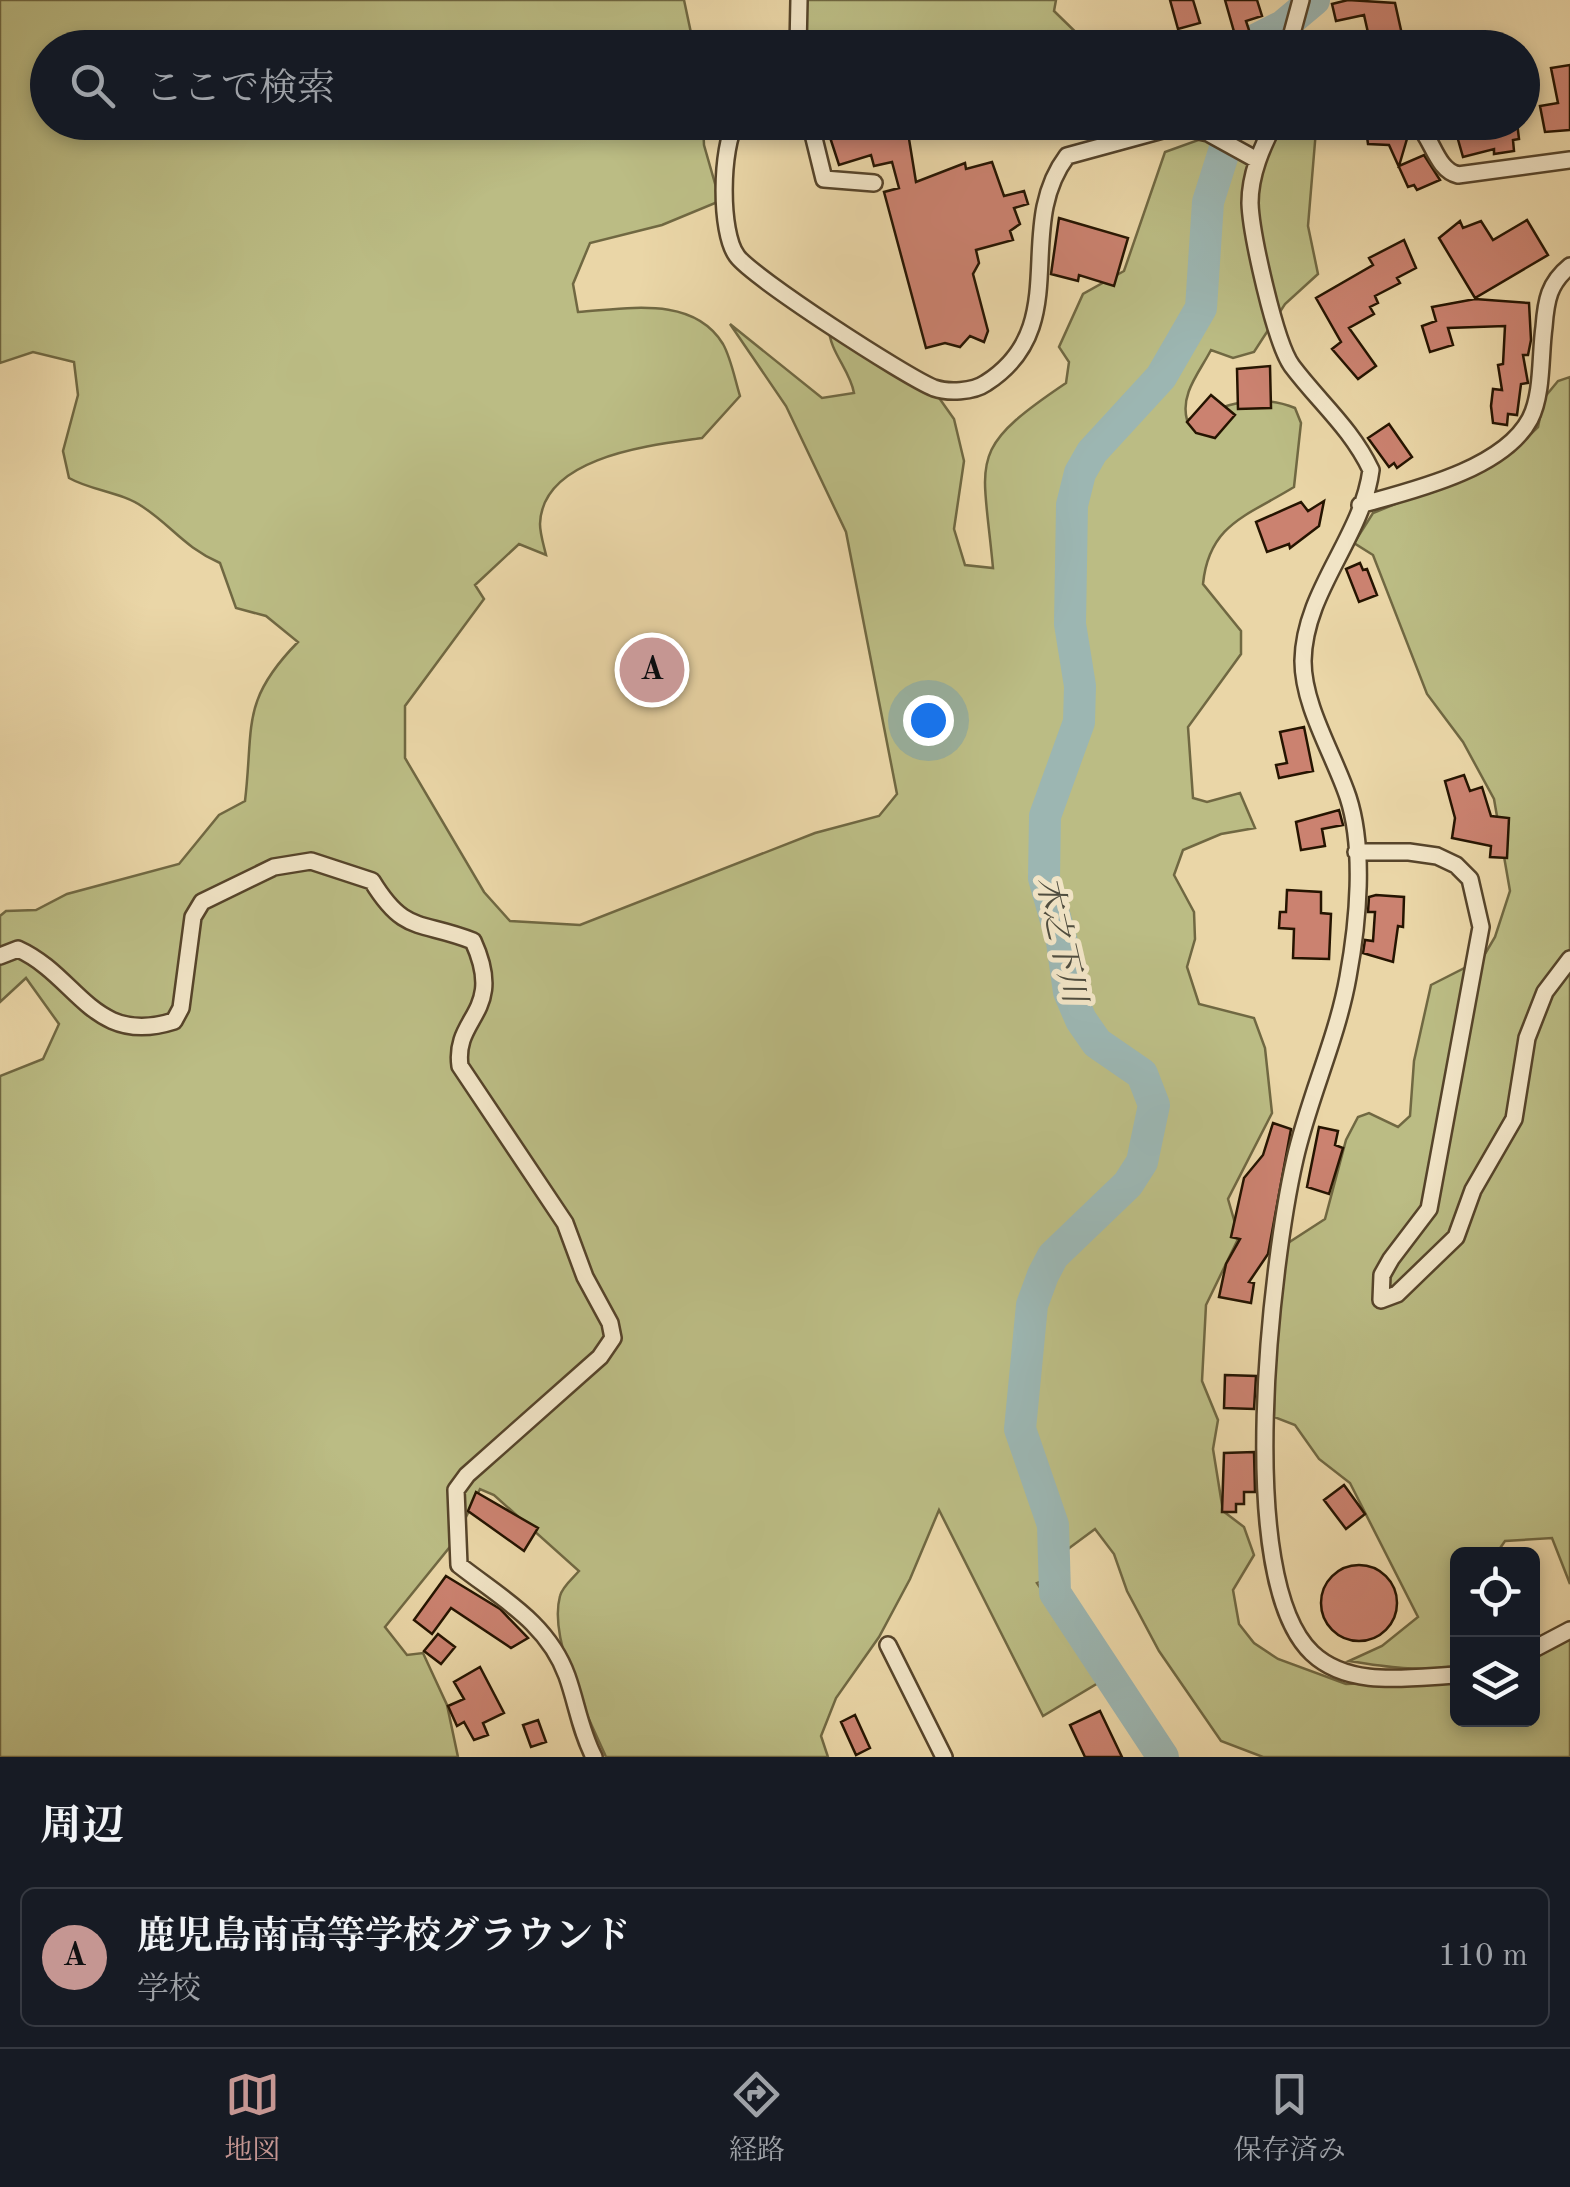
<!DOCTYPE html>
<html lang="ja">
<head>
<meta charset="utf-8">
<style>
	:root { --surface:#171b24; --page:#20242c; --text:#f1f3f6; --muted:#9ea1a6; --line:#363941; --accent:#c59692 }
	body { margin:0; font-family:"Old Standard TT","Noto Serif JP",serif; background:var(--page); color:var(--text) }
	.controls { position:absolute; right:30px; bottom:30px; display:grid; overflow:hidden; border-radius:15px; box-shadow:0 5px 15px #0003 }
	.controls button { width:90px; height:90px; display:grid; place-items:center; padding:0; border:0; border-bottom:2px solid var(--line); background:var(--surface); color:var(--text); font:50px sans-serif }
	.you { position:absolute; left:928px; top:720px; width:35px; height:35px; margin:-25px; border:8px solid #fff; border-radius:50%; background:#1a73e8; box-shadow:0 0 0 15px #1a73e833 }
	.badge { display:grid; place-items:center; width:65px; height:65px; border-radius:50%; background:var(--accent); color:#111; font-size:32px; font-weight:700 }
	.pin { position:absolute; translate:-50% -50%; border:5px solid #fff; box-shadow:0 2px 10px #0006 }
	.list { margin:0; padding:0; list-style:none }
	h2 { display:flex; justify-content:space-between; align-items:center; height:130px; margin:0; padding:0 40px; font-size:42px }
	h2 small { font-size:32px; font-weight:400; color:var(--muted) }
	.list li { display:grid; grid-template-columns:65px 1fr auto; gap:30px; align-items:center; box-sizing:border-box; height:140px; margin:0 20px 20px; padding:0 20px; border:2px solid var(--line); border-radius:15px }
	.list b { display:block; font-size:38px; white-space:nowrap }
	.list p { margin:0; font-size:32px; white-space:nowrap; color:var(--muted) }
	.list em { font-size:32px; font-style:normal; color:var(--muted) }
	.icon { flex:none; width:55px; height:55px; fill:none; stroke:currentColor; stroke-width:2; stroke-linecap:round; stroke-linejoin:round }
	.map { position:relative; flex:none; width:1570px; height:1757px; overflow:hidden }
	.search { position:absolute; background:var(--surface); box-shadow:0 5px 15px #0003; left:30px; right:30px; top:30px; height:110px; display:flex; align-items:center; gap:25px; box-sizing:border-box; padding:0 35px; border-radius:55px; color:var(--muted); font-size:38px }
	.sheet { height:290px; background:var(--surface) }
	nav { display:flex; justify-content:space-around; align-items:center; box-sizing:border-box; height:140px; border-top:2px solid var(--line); background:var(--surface); font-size:28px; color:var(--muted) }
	nav a { display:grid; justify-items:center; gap:5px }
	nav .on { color:var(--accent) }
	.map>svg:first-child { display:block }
</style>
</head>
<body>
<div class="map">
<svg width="1570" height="1757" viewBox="0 0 1570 1757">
	<rect width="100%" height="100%" fill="#ead6a7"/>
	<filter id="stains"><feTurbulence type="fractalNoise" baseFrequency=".002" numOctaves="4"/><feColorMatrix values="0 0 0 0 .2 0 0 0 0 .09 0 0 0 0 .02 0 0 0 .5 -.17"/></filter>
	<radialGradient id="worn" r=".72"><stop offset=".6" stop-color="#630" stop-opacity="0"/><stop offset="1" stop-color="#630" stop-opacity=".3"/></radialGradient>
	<!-- green -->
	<path fill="#bbbc84" stroke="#706842" stroke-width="2.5" d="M0 0H684L694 47 48 48V122L703 123 704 145 720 201 662 225 590 243 573 284 578 312C627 309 693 295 723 344 731 358 735 380 740 396L702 438C653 445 542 456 540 524 540 534 544 546 546 555L519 544 475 585 484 599 405 706V758L484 892 510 921 580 925 815 833 879 816 897 794 846 532 786 406 730 324 822 398 854 393C850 370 829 351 829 328L937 395 954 419 964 461 954 529 965 565 993 568C983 457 965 451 1066 383L1069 362 1059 347 1083 294 1124 271 1165 152 1212 135 1252 158 1281 134 1316 130 1308 226 1318 274 1285 304 1254 352 1233 358 1211 350C1199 373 1180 394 1187 420 1222 406 1257 392 1295 408L1301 423 1294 487C1247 516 1209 524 1203 584L1241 631V654L1188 727 1193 798 1207 802 1240 793 1255 828 1221 834 1183 850 1174 875 1194 912 1195 939 1187 967 1199 1004 1254 1018 1265 1048 1272 1113 1228 1199 1239 1237 1206 1305 1202 1381 1218 1420 1213 1449 1223 1511 1244 1527 1254 1555 1233 1590 1239 1624 1254 1643 1278 1659 1346 1684 1457 1680 1458 1720H1532L1533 1657 1570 1639V1757H1263L1221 1741 1159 1651 1127 1591 1114 1554 1095 1529 1053 1560 1055 1576 1037 1583 1103 1680 1043 1716 939 1510 910 1579 879 1637 836 1698 821 1736 828 1757H606C588 1716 548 1640 560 1596 562 1587 572 1579 579 1571L494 1495 480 1489 453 1543 385 1627 407 1655 423 1653 447 1705 458 1757H0V1076L43 1059 59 1024 26 978 0 1002V916L6 911 36 910 67 894 179 864 219 815 245 801C254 726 240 701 298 642L266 616 236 608 220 563C184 547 173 527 143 507 122 492 92 491 69 478L63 451 78 395 74 362 33 352 0 363Z
		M795 0H1056L1054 11 1091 47H801Z
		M1570 377V1584L1552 1538 1505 1541 1496 1554H1458L1457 1666C1420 1672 1386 1667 1349 1661L1382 1646 1418 1617 1350 1483 1319 1459 1295 1425 1274 1417 1275 1322 1288 1243 1325 1219 1346 1140 1358 1117 1369 1113 1398 1127 1410 1116 1414 1061 1431 985 1482 959 1495 937 1510 891 1494 799 1463 742 1427 694 1373 555 1354 543 1373 513 1485 468 1513 451 1538 427 1544 398 1558 381Z"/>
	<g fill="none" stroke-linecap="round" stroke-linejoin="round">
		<!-- river -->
		<path stroke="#9cb6b2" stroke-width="32" d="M1239 48 1283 26 1314 0
			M1163 1757 1055 1593 1053 1525 1020 1429 1032 1305 1043 1275 1053 1256 1128 1184 1142 1162 1154 1105 1142 1074 1097 1043 1081 1020 1069 992 1062 942 1044 878 1045 816 1079 722 1080 686 1070 624 1072 505 1080 473 1092 452 1161 377 1201 308 1208 202 1226 145 1219 122"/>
	</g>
	<!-- building -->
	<path fill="#cb8270" stroke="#251401" stroke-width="2.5" d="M1170 0H1193L1200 23 1178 29Z
		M1225 0H1257L1262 16 1246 21 1249 30 1235 35Z
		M1348 0 1395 3 1401 30 1369 37 1364 15 1336 21 1332 4Z
		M1570 65V130L1545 132 1540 106 1558 103 1551 68Z
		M825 122H858L859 127 876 122H954L955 127 909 139 916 182 965 163 966 169 992 162 1004 196 1024 191 1028 204 1014 208 1020 224 1010 231 1013 240 976 250 979 263 973 274 988 331 984 342 970 336 960 347 945 343 926 348 884 192 899 188 892 162 874 166 871 155 839 165Z
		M1365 122 1406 128 1409 132 1399 166 1424 155 1440 180 1417 190 1414 185 1408 187 1389 145 1368 144Z
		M1453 122H1517L1519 139 1513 140 1514 151 1494 154V149L1463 157Z
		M1059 218 1128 238 1114 286 1079 275 1078 281 1051 274Z
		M1527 220 1548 255 1475 298 1439 238 1460 221 1463 228 1481 221 1493 240Z
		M1404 240 1416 268 1397 278 1400 283 1375 296 1378 303 1370 307 1374 314 1349 328 1376 366 1358 379 1332 349 1341 342 1316 298 1373 265 1369 258Z
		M1475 299 1529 303 1531 340 1528 355H1523L1528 383 1521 384 1517 415 1508 414 1507 425 1493 423 1491 406 1493 389 1502 390 1498 365 1503 364 1505 326 1448 328 1453 345 1430 352 1422 326 1436 321 1432 307Z
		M1270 366 1271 408 1238 409 1237 369Z
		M1211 395 1235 415 1215 438 1196 433 1187 422Z
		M1389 424 1412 457 1397 468 1394 463 1389 467 1368 438Z
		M1324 501 1319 526 1290 548 1289 544 1267 552 1256 522 1301 502 1308 511Z
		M1360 563 1363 570 1367 569 1377 595 1359 602 1346 569Z
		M1304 727 1313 771 1279 778 1276 765 1287 763 1280 732Z
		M1464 775 1470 791 1482 787 1491 816 1509 818 1507 858 1490 857 1491 846 1452 838 1455 818 1445 781Z
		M1339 810 1343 825 1322 829 1325 846 1301 850 1296 822Z
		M1287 890 1321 892V913L1331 914 1329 959 1293 958 1294 929 1279 928 1280 912H1286Z
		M1376 895 1404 897 1403 927 1398 926 1393 962 1363 953 1365 940 1373 941 1375 912H1368L1369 897Z
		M1273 1123 1291 1129 1268 1254 1249 1282 1254 1283 1251 1303 1219 1297 1226 1264 1240 1239 1231 1237 1244 1178 1263 1155Z
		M1319 1127 1338 1131 1335 1145 1343 1148 1329 1194 1307 1187Z
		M1225 1375 1256 1376 1254 1409 1224 1408Z
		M1254 1452 1255 1492H1244V1504H1236V1512H1222L1224 1453Z
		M1344 1485 1365 1514 1346 1529 1324 1500Z
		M476 1492 538 1528 524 1551 468 1511Z
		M1321 1603a38 38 0 1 1 76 0a38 38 0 1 1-76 0Z
		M446 1576 500 1609 528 1638 511 1648 451 1608 432 1634 414 1620Z
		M438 1634 455 1647 441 1664 424 1651Z
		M480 1667 504 1713 483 1723 488 1735 474 1740 464 1722 457 1726 448 1706 464 1699 454 1682Z
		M1100 1711 1122 1757H1085L1070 1725Z
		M855 1715 870 1748 856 1755 841 1722Z
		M538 1720 546 1742 531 1747 523 1725Z"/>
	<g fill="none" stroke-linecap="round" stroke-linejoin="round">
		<defs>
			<path id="minor" d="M798 48 799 0
				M1288 48 1301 0
				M736 122C721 147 719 232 737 256 752 277 906 377 934 388 948 393 973 392 986 383 1075 326 1012 229 1067 156L1177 126 1208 133 1257 160
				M810 122 824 179 874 183
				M1275 122C1262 147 1250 174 1250 203 1251 233 1275 343 1292 366 1319 402 1351 428 1371 470 1362 538 1304 591 1303 661 1303 706 1334 755 1348 797 1365 849 1358 923 1348 977 1337 1039 1309 1097 1295 1159 1272 1259 1233 1578 1312 1653 1350 1689 1411 1677 1458 1675
				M1415 122C1433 137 1435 169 1458 175L1570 160
				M1360 505C1410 491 1503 470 1530 419 1543 394 1540 355 1544 327 1546 300 1549 283 1570 266
				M1356 852H1409L1437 856 1456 865 1470 879 1481 927 1429 1209 1391 1259 1382 1275 1381 1300 1397 1294 1456 1237 1473 1190 1514 1119 1527 1038 1545 992 1570 959
				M0 956 18 949C78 976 93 1047 174 1021L181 1008 193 917 202 902 274 867 311 861 372 881C405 935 420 920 473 941 506 1013 453 1016 460 1066L565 1223 585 1277 610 1323 613 1338 600 1357 467 1475 456 1490 459 1565C501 1598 548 1623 567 1676 577 1704 580 1730 594 1757
				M888 1645 944 1757
				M1532 1650 1570 1630"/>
		</defs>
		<!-- minor casing -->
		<use href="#minor" stroke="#56442a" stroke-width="20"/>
		<!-- minor -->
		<use href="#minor" stroke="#f1e4c6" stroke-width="15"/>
	</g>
	<g text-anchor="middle" stroke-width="10" stroke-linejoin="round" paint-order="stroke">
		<!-- water labels -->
		<g font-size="32" font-style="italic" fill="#4f4d3f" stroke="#f1e4c6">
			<text transform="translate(1062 939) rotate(77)" y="11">木之下川</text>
		</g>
	</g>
	<rect width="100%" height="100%" filter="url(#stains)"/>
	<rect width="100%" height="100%" fill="url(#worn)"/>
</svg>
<div class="controls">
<button><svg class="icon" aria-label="locate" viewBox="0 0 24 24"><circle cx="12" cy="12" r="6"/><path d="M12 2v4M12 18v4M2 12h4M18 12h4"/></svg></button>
<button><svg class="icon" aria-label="layers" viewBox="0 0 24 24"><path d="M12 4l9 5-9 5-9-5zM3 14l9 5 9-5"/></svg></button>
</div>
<div class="you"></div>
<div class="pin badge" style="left:652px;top:670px">A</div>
<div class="search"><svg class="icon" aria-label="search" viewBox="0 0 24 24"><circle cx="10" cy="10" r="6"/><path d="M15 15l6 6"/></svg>ここで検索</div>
</div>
<section class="sheet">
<h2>周辺<small></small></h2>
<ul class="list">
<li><span class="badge">A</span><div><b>鹿児島南高等学校グラウンド</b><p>学校</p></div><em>110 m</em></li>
</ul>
</section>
<nav>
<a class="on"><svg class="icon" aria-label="map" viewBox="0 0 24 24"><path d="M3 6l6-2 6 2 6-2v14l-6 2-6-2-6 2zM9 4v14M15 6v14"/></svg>地図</a>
<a><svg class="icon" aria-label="directions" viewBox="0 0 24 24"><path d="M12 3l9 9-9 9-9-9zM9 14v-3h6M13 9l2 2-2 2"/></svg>経路</a>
<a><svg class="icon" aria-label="saved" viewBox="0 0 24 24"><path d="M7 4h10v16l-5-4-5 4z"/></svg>保存済み</a>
</nav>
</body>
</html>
